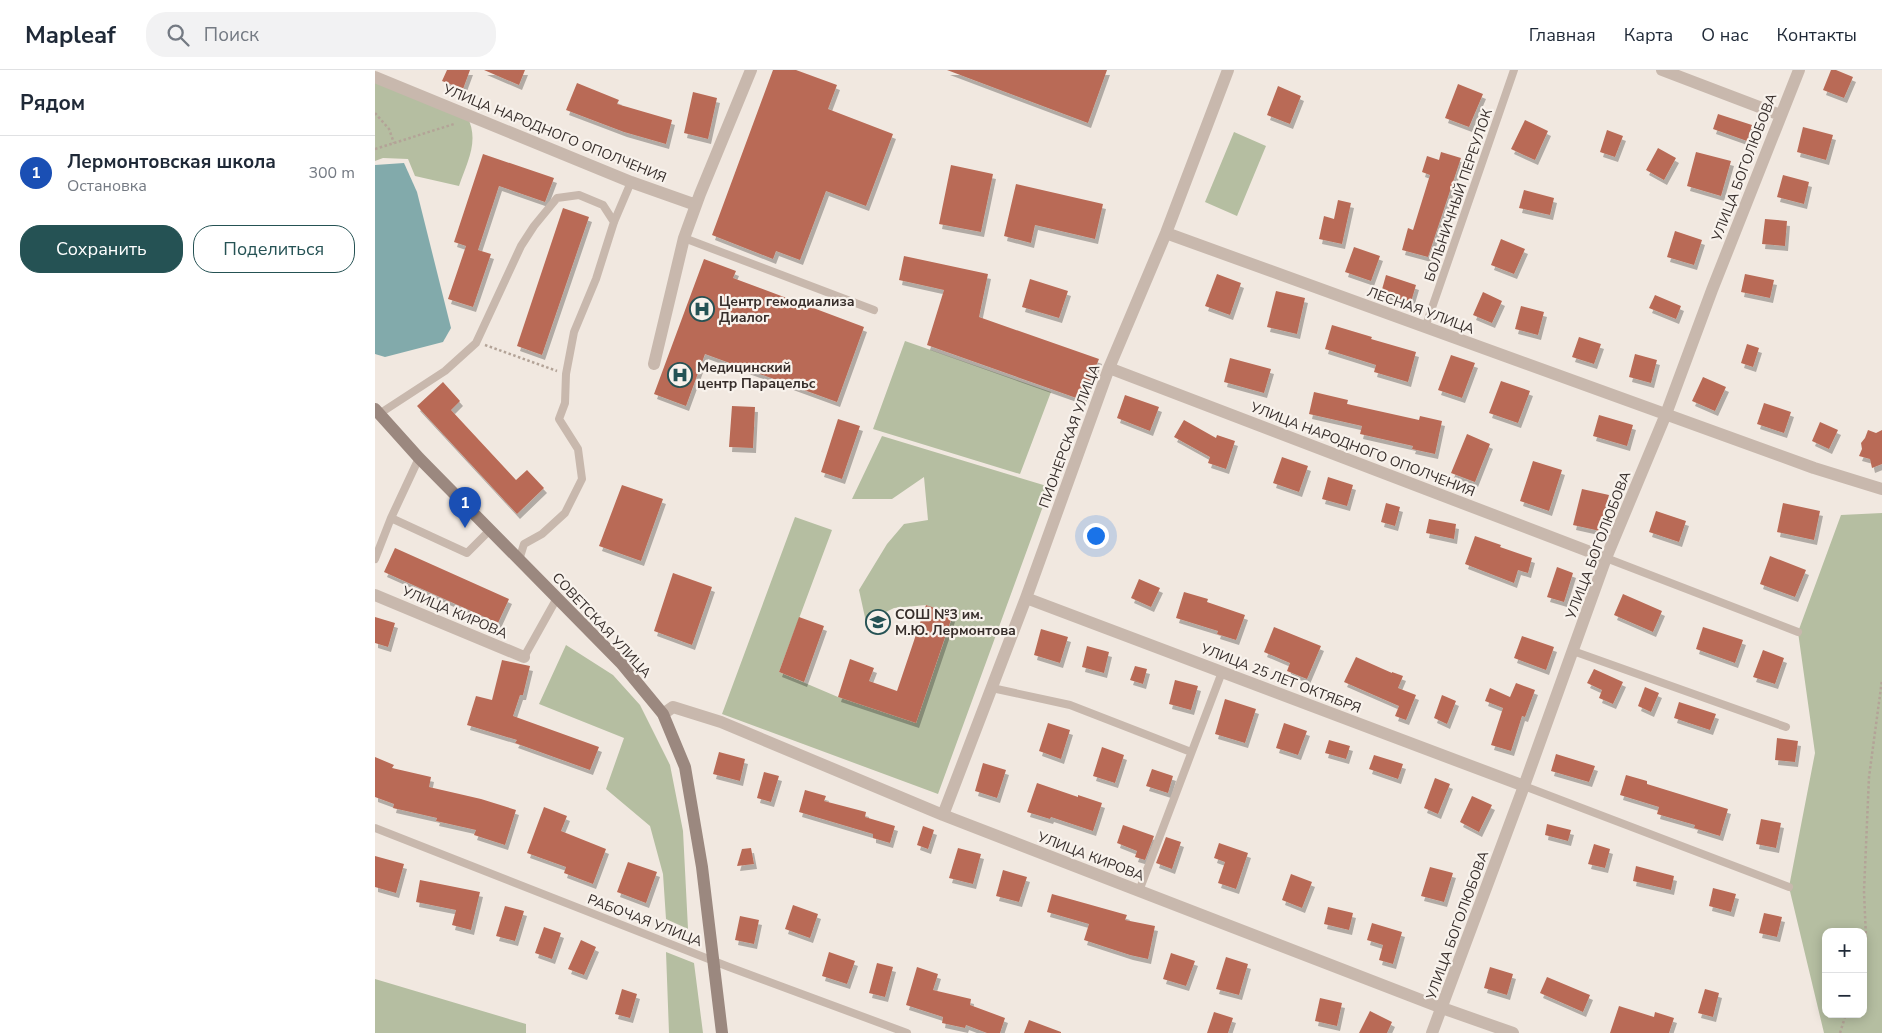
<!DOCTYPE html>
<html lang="ru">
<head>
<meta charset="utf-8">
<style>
	:root { --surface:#fff; --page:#f2f2f3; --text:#1f2937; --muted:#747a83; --line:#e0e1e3; --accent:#255254 }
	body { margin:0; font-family:"Nunito Sans",sans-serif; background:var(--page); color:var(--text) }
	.controls { position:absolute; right:15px; bottom:15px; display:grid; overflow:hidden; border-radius:10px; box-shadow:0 2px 12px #0003 }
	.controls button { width:45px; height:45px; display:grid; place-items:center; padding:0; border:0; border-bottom:1px solid var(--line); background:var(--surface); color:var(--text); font:25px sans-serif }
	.you { position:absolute; left:720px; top:465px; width:18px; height:18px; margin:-12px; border:4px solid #fff; border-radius:50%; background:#1a73e8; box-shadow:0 0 0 8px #1a73e833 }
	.badge { display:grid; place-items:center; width:32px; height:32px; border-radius:50%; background:var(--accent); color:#fff; font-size:16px; font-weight:700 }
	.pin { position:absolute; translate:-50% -41px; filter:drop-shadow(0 1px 2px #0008) }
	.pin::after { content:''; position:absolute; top:26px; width:18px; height:15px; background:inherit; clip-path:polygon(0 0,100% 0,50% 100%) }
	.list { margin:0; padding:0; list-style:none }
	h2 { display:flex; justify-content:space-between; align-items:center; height:65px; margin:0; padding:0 20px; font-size:21px }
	h2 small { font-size:16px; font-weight:400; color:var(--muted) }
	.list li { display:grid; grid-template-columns:32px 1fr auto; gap:15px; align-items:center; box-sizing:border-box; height:75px; padding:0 20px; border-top:1px solid var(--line) }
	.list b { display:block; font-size:19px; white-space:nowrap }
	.list p { margin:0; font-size:16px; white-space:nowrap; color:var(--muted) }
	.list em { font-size:16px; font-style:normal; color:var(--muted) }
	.actions { display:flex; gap:10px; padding:15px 20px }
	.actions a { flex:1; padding:11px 0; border:1px solid var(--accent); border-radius:20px; text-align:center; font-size:18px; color:var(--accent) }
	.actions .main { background:var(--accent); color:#fff }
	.icon { flex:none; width:28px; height:28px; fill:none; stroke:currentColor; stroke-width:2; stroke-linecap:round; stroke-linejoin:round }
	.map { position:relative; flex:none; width:1507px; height:963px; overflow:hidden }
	header { display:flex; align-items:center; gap:30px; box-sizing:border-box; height:70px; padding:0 25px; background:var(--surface); border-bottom:1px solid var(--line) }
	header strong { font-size:24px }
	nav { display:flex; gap:28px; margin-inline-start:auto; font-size:18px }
	.search { width:350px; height:45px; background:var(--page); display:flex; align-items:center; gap:12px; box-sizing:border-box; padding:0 18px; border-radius:20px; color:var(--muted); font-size:19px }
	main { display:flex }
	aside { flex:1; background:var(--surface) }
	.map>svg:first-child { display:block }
</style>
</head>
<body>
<header>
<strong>Mapleaf</strong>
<div class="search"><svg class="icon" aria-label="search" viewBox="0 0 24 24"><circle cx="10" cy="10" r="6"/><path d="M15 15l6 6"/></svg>Поиск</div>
<nav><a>Главная</a><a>Карта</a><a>О нас</a><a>Контакты</a></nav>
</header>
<main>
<aside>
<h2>Рядом<small></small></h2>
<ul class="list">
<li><span class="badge" style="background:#1a4fb4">1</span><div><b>Лермонтовская школа</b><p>Остановка</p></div><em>300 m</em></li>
</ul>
<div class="actions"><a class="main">Сохранить</a><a>Поделиться</a></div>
</aside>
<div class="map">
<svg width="1507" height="963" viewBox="0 0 1507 963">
	<defs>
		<filter id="shadow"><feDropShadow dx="3" dy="5" stdDeviation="0" flood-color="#0004"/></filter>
	</defs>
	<rect width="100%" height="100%" fill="#f1e8e0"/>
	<!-- green -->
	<path fill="#b5bea1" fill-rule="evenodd" d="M0 10 92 46C105 71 92 92 84 116L40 106 33 89 8 88 0 91Z
		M859 62 891 76 862 146 830 132Z
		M530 271 676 322 645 404 498 359Z
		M507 366 675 417 563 724 347 644 420 447 457 460 404 602 463 627 541 653 578 545 551 535 519 538 491 552 484 520 512 474 529 454 553 450 549 407 517 429H477Z
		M1507 443V963H1449L1414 817 1440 683 1423 562 1466 445ZM1451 862H1488V944H1451Z
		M191 575 238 605 265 635 295 695 308 761 313 859 291 849 288 804 275 756 231 719 249 668 164 634Z
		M291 882 319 893 328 963H294Z
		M0 909 151 954V963H0Z"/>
	<!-- water -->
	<path fill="#82aaab" d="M29 93 42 122 76 258 68 272 10 287 0 284V95Z"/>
	<!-- building -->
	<path fill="#b96b56" filter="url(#shadow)" d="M72 0H95L88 19 67 11Z
		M109 0H150L144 15Z
		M398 0H421L462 15 453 39 518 64 491 136 451 121 425 190 401 181 398 189 337 165Z
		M572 0H732L713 53Z
		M1456 0H1461L1478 7 1469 28 1448 20Z
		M202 13 244 30 242 34 297 50 291 74 249 62 191 40Z
		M1083 14 1108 24 1094 57 1070 48Z
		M903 16 926 26 915 54 892 45Z
		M318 22 342 28 333 69 309 63Z
		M1343 44 1377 55 1372 71 1338 59Z
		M1150 50 1173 61 1160 90 1136 79Z
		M1428 57 1458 65 1451 90 1422 82Z
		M1232 60 1248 66 1240 87 1225 82Z
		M1283 78 1301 88 1289 110 1271 100Z
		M1066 82 1086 88 1053 187 1027 180 1033 158 1038 160 1055 105 1047 102 1052 86 1064 90Z
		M1321 82 1356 91 1346 126 1312 116Z
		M108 84 179 108 170 132 124 116 103 180 116 184 98 237 73 229 91 176 79 172Z
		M576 95 618 104 606 162 564 154Z
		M1408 105 1434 112 1429 134 1402 127Z
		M641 114 728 134 720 169 660 155 656 173 629 166Z
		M1149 120 1179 128 1175 145 1144 138Z
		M963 130 976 133 967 174 944 169 949 146 959 149Z
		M188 138 214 147 167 285 142 276Z
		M1390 149 1412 151 1410 176 1387 174Z
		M1300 161 1327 170 1319 195 1292 187Z
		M1126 169 1150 179 1139 204 1116 195Z
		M979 177 1005 186 996 211 970 202Z
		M529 186 613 204 604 247 724 289 707 330 552 275 569 220 524 210Z
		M329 189 361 201 358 208 489 257 462 332 330 284 311 336 279 324Z
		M842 204 866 213 855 245 830 236Z
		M1370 204 1399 210 1395 228 1366 222Z
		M1011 205 1041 215 1036 232 1006 223Z
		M655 209 693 221 684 248 647 237Z
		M901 221 930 228 922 264 892 257Z
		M1108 222 1127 231 1117 253 1098 245Z
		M1280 225 1306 236 1301 249 1274 238Z
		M1146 236 1169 242 1163 265 1140 259Z
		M957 255 997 267 996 269 1041 282 1033 312 999 302 1001 295 950 279Z
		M1204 267 1226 274 1219 294 1197 287Z
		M1372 274 1384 278 1378 297 1366 293Z
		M1260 284 1282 290 1276 313 1254 307Z
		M1076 285 1100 293 1087 328 1063 320Z
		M855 288 896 299 889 323 849 312Z
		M1328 307 1351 317 1340 341 1317 331Z
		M1126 311 1155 321 1143 353 1114 343Z
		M68 312 85 331 76 340 141 410 152 400 169 418 142 444 42 336Z
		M939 322 973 330 972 334 1044 350 1045 346 1067 351 1060 384 1037 379 1038 376 985 364 987 356 934 344Z
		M750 325 784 337 775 361 742 348Z
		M1389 333 1416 342 1409 363 1382 354Z
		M357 336 380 337 378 378 354 377Z
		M1224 345 1258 355 1252 376 1218 366Z
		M463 349 485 356 467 409 446 402Z
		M809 350 841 368 842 365 860 371 851 399 833 393 835 387 799 367Z
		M1445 352 1463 360 1454 379 1437 371Z
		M1493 360 1501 363 1507 360V394L1497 398 1495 389 1484 386 1487 379 1486 373 1490 368Z
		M1092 364 1115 374 1100 412 1076 403Z
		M907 387 933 396 924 422 898 413Z
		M1158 391 1187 400 1174 441 1145 431Z
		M953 407 978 415 972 436 947 429Z
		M247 415 288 429 266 491 224 476Z
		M1207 419 1234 425 1225 461 1198 455Z
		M1011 433 1025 437 1020 456 1006 452Z
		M1408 433 1445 441 1439 470 1402 462Z
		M1281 441 1311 451 1304 472 1274 462Z
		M1054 449 1081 454 1079 469 1051 463Z
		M1100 466 1126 475 1125 477 1157 488 1153 503 1143 500 1139 513 1090 494Z
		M20 478 134 529 123 553 9 502Z
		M1395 486 1431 500 1420 527 1385 514Z
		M1182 497 1198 503 1189 532 1172 527Z
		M298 503 337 517 317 575 279 561Z
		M764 509 785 518 776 537 756 528Z
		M809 522 833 529 832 532 870 545 861 570 842 564 843 561 801 548Z
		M1248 524 1287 541 1278 562 1239 545Z
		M551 535 578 544 541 653 463 627 475 589 499 598 494 611 522 621Z
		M0 547 20 553 13 577 0 573Z
		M424 547 449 556 429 612 404 602Z
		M899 557 946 576 932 609 912 601 915 593 889 582Z
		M1328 557 1368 570 1360 593 1321 579Z
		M666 559 693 567 685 593 659 585Z
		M1147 566 1179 577 1171 600 1139 588Z
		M712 576 734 582 729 603 707 597Z
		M1388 580 1409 588 1400 614 1378 607Z
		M981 587 1017 603V602L1028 606 1023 618 1041 625 1031 650 1020 646 1024 636 969 612Z
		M127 590 155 596 148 625H145L138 646 224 677 215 700 140 673 142 670 92 655 101 626 117 630Z
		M760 596 772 599 768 614 755 610Z
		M1219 599 1248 612 1238 634 1224 628 1227 620 1212 613Z
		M800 610 823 616 816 640 794 634Z
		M1141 613 1160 620 1150 647 1147 646 1136 681 1116 675 1128 638 1110 631 1115 618 1135 627Z
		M1270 617 1284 623 1276 642 1263 636Z
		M1067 625 1081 631 1072 654 1059 648Z
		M850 629 881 639 870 673 840 664Z
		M1304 632 1341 644 1335 660 1299 648Z
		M673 653 695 660 686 689 664 681Z
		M909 653 932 661 923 685 901 678Z
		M1402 668 1423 671 1420 692 1400 690Z
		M954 670 975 676 971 689 950 683Z
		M727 677 749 685 740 713 718 706Z
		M344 682 370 689 365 711 338 704Z
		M1181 684 1220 696 1214 712 1176 701Z
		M999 685 1028 694 1023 709 994 699Z
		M0 687 19 695 17 698 56 707 54 717 106 729 141 740 130 775 99 765 101 760 61 751 62 748 18 738 19 734 0 727Z
		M608 693 631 700 622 728 600 721Z
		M777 699 798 706 793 723 771 716Z
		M389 702 404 706 396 732 382 728Z
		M1251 705 1272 711V714L1353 739 1345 766 1319 758 1320 755 1282 744 1284 737 1245 725Z
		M1060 708 1075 714 1063 744 1049 738Z
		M662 713 703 727V725L727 733 718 761 676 747 675 749 652 742Z
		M430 720 451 726 449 731 491 742 490 747 520 756 515 773 498 768V764L424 742Z
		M1097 726 1117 735 1104 762 1085 752Z
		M169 737 192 746 186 761 231 779 218 814 189 803 191 797 152 783Z
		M1386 749 1406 753 1401 778 1381 774Z
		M1172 754 1196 760 1193 771 1170 765Z
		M748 755 779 766 770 790 760 787 762 781 742 773Z
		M548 756 559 760 553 779 542 775Z
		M791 767 806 772 797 799 781 793Z
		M844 773 873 783 861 819 843 813 850 792 839 788Z
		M1219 774 1235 779 1230 798 1213 794Z
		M376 778 379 794 362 796 367 779Z
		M583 778 606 784 598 814 574 808Z
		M0 786 29 794 21 823 0 817Z
		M253 792 282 802 271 833 242 822Z
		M1261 796 1299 806 1296 820 1258 811Z
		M1055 797 1078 803 1069 832 1046 826Z
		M628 800 652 807 644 832 621 826Z
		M916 804 937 812 927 838 907 830Z
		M45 810 105 822 96 860 77 855 81 840 41 832Z
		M1338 818 1361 824 1356 842 1334 836Z
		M677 824 752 845 750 850 780 856 773 889 755 885 709 870 714 854 672 842Z
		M418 835 443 844 435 868 410 859Z
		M130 836 149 841 140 871 121 866Z
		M953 837 978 843 974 860 949 854Z
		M1389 843 1407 847 1402 867 1384 863Z
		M365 846 384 850 379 874 360 870Z
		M997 853 1027 862 1018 894 1004 890 1008 875 992 870Z
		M169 857 186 863 177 889 160 883Z
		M206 870 221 877 209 905 193 899Z
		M454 882 480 891 472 914 447 906Z
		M796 883 820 891 811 916 788 909Z
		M851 887 873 894 864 925 841 919Z
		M502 893 518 897 510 927 494 923Z
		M542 897 563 904 558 920 596 929 595 935 630 948 625 963H612L591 955 590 958 567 953 568 947 531 935Z
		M1115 897 1138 904 1132 925 1109 918Z
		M1172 907 1215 925 1208 942 1165 923Z
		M247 919 262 924 255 948 240 944Z
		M1330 919 1344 923 1338 947 1323 943Z
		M945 928 967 933 962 956 940 951Z
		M1244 936 1279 947 1280 942 1299 948 1294 963H1235Z
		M995 941 1017 952 1012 963H984Z
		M839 942 858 948 853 963H832Z
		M654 950 686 962V963H649Z"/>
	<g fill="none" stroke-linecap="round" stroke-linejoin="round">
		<!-- path -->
		<path stroke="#b3a397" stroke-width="2.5" stroke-dasharray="2.5 2.5" stroke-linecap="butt" d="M0 43 14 59 19 73
			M0 79 79 54
			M110 275 182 301
			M1488 878 1491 868 1489 821 1494 707 1507 610
			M1465 963 1471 944"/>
		<!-- lane -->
		<path stroke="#c8b8ad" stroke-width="8" d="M309 168 499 240
			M1050 258 1139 0
			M4 344 70 301 101 273 146 176 159 156 182 128 204 125 228 135 239 152
			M16 448 92 483 115 460
			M1231 488 1423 562
			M0 489 16 448 44 388
			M144 490 149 474 167 464 190 443 207 409 203 379 184 349 190 333 191 304 199 262 221 209 239 152 256 112
			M1198 581 1411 657
			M149 587 182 528
			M617 618 695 635 816 682
			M1149 716 1414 817
			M0 758 354 897 532 963
			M764 821 847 602"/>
		<!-- street -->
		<path stroke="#c8b8ad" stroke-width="12" d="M1287 0 1405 45
			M0 7 256 112 321 135
			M791 163 1439 398 1507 419
			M279 294 309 168 325 124 376 0
			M734 298 1231 488
			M0 525 149 587
			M651 528 1149 716
			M288 644 298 637 346 652 568 745 1067 938 1138 963
			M568 745 651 528 734 298 791 163 853 0
			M1057 963 1149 716 1231 488 1291 344 1337 220 1424 0"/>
		<!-- secondary -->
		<path stroke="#9b887f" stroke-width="12" d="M0 339 44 388 246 593 288 644 310 697 327 797 347 963"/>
	</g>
	<!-- icons -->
	<defs>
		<symbol id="hospital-ring" viewBox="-11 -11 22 22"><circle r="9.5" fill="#f8f2ec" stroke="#255254" stroke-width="1.5"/><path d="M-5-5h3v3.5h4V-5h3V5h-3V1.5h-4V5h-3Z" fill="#255254"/></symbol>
		<symbol id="school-ring" viewBox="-11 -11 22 22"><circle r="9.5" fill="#f8f2ec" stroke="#255254" stroke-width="1.5"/><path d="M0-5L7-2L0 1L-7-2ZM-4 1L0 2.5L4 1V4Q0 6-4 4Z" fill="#255254"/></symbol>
	</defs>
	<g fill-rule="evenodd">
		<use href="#hospital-ring" x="313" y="225" width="28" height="28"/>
		<use href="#hospital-ring" x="291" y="291" width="28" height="28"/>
		<use href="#school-ring" x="489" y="538" width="28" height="28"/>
	</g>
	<g text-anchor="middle" stroke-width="4.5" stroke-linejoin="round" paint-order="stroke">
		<!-- street labels -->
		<g font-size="14" fill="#372e2b" stroke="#f8f2ec">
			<text transform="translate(180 63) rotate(22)" y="5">УЛИЦА НАРОДНОГО ОПОЛЧЕНИЯ</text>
			<text transform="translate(1369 97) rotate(-69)" y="5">УЛИЦА БОГОЛЮБОВА</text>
			<text transform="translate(1083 125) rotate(-71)" y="5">БОЛЬНИЧНЫЙ ПЕРЕУЛОК</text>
			<text transform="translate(1046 240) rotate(20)" y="5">ЛЕСНАЯ УЛИЦА</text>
			<text transform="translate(694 366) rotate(-70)" y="5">ПИОНЕРСКАЯ УЛИЦА</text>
			<text transform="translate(988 379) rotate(21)" y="5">УЛИЦА НАРОДНОГО ОПОЛЧЕНИЯ</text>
			<text transform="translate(1223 475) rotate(-69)" y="5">УЛИЦА БОГОЛЮБОВА</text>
			<text transform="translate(80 542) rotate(23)" y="5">УЛИЦА КИРОВА</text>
			<text transform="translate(227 555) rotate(47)" y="5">СОВЕТСКАЯ УЛИЦА</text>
			<text transform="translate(906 608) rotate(21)" y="5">УЛИЦА 25 ЛЕТ ОКТЯБРЯ</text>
			<text transform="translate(716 786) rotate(21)" y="5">УЛИЦА КИРОВА</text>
			<text transform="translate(270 850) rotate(21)" y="5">РАБОЧАЯ УЛИЦА</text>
			<text transform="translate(1082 855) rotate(-70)" y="5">УЛИЦА БОГОЛЮБОВА</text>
		</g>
		<!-- poi labels -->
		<g font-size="14" font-weight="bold" fill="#372e2b" stroke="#f8f2ec" text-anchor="start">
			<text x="344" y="236">Центр гемодиализа<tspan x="344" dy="16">Диалог</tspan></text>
			<text x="322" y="302">Медицинский<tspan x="322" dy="16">центр Парацельс</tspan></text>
			<text x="520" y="549">СОШ №3 им.<tspan x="520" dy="16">М.Ю. Лермонтова</tspan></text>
		</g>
	</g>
</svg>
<div class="controls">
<button>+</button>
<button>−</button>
</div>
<div class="you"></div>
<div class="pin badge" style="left:90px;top:458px;background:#1a4fb4">1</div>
</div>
</main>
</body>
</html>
